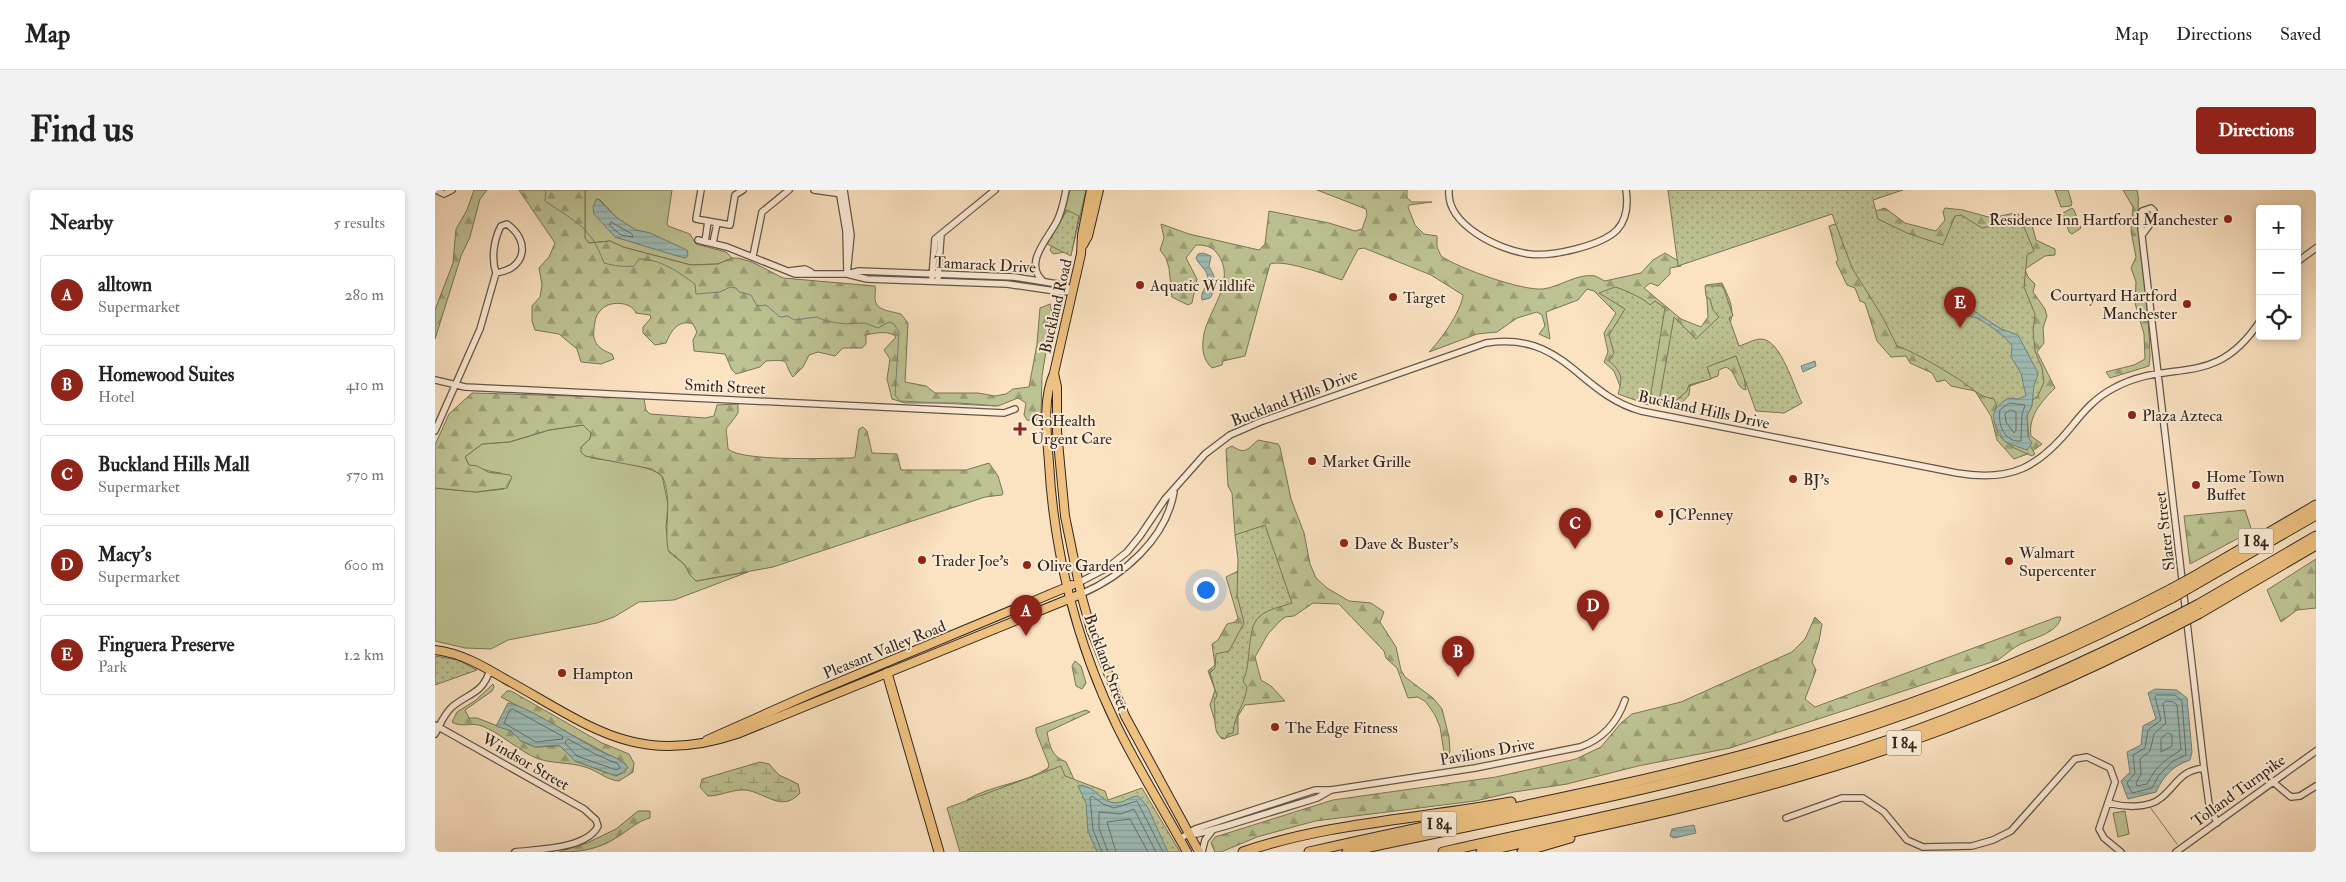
<!DOCTYPE html>
<html lang="en">
<head>
<meta charset="utf-8">
<style>
	:root { --surface:#fff; --page:#f2f2f2; --text:#222; --muted:#767676; --line:#e0e0e0; --accent:#8f2418 }
	body { margin:0; font-family:"IM FELL Double Pica",serif; background:var(--page); color:var(--text) }
	.controls { position:absolute; right:15px; top:15px; display:grid; overflow:hidden; border-radius:5px; box-shadow:0 2px 8px #0003 }
	.controls button { width:45px; height:45px; display:grid; place-items:center; padding:0; border:0; border-bottom:1px solid var(--line); background:var(--surface); color:var(--text); font:25px sans-serif }
	.you { position:absolute; left:770px; top:399px; width:18px; height:18px; margin:-12px; border:4px solid #fff; border-radius:50%; background:#1a73e8; box-shadow:0 0 0 8px #1a73e833 }
	.badge { display:grid; place-items:center; width:32px; height:32px; border-radius:50%; background:var(--accent); color:#fff; font-size:16px; font-weight:700 }
	.pin { position:absolute; translate:-50% -41px; filter:drop-shadow(0 1px 2px #0008) }
	.pin::after { content:''; position:absolute; top:26px; width:18px; height:15px; background:inherit; clip-path:polygon(0 0,100% 0,50% 100%) }
	.list { margin:0; padding:0; list-style:none }
	h2 { display:flex; justify-content:space-between; align-items:center; height:65px; margin:0; padding:0 20px; font-size:21px }
	h2 small { font-size:16px; font-weight:400; color:var(--muted) }
	.list li { display:grid; grid-template-columns:32px 1fr auto; gap:15px; align-items:center; box-sizing:border-box; height:80px; margin:0 10px 10px; padding:0 10px; border:1px solid var(--line); border-radius:5px }
	.list b { display:block; font-size:19px; white-space:nowrap }
	.list p { margin:0; font-size:16px; white-space:nowrap; color:var(--muted) }
	.list em { font-size:16px; font-style:normal; color:var(--muted) }
	.icon { flex:none; width:28px; height:28px; fill:none; stroke:currentColor; stroke-width:2; stroke-linecap:round; stroke-linejoin:round }
	.map { position:relative; flex:none; width:1881px; height:662px; overflow:hidden; border-radius:5px }
	header { display:flex; align-items:center; gap:30px; box-sizing:border-box; height:70px; padding:0 25px; background:var(--surface); border-bottom:1px solid var(--line) }
	header strong { font-size:24px }
	nav { display:flex; gap:28px; margin-inline-start:auto; font-size:18px }
	.intro { display:flex; align-items:center; justify-content:space-between; box-sizing:border-box; height:120px; padding:0 30px }
	h1 { margin:0; font-size:35px }
	.button { padding:12px 22px; border-radius:5px; background:var(--accent); color:#fff; font-size:18px; font-weight:700 }
	main { display:flex; gap:30px; padding:0 30px }
	aside { flex:1; background:var(--surface); border-radius:5px; box-shadow:0 2px 8px #0003 }
	.map>svg:first-child { display:block }
</style>
</head>
<body>
<header>
<strong>Map</strong>
<nav><a>Map</a><a>Directions</a><a>Saved</a></nav>
</header>
<div class="intro"><h1>Find us</h1><a class="button">Directions</a></div>
<main>
<aside>
<h2>Nearby<small>5 results</small></h2>
<ul class="list">
<li><span class="badge">A</span><div><b>alltown</b><p>Supermarket</p></div><em>280 m</em></li>
<li><span class="badge">B</span><div><b>Homewood Suites</b><p>Hotel</p></div><em>410 m</em></li>
<li><span class="badge">C</span><div><b>Buckland Hills Mall</b><p>Supermarket</p></div><em>570 m</em></li>
<li><span class="badge">D</span><div><b>Macy's</b><p>Supermarket</p></div><em>600 m</em></li>
<li><span class="badge">E</span><div><b>Finguera Preserve</b><p>Park</p></div><em>1.2 km</em></li>
</ul>
</aside>
<div class="map">
<svg width="1881" height="662" viewBox="0 0 1881 662">
	<defs>
		<pattern id="forest-firs" width="22" height="20" patternUnits="userSpaceOnUse" patternTransform="scale(1.25)"><rect width="22" height="20" fill="#bec393"/><path d="M5 1l3.5 6h-7zM16 11l3.5 6h-7z" fill="#9b9e77"/></pattern>
		<pattern id="wetland-marsh" width="20" height="14" patternUnits="userSpaceOnUse" patternTransform="scale(1.25)"><rect width="20" height="14" fill="#bec393"/><path d="M1 5h8M5 5V1M11 12h8M15 12V8" fill="none" stroke="#9b9e77"/></pattern>
		<pattern id="park-dots" width="8" height="8" patternUnits="userSpaceOnUse" patternTransform="scale(1.25)"><rect width="8" height="8" fill="#bec393"/><path d="M2 2h.1M6 6h.1" fill="none" stroke="#9b9e77" stroke-width="1.8" stroke-linecap="round"/></pattern>
		<pattern id="water-rules" width="6" height="5" patternUnits="userSpaceOnUse" patternTransform="scale(1.25)"><rect width="6" height="5" fill="#9fbdb7"/><path d="M0 2.5h6" fill="none" stroke="#89a29d"/></pattern>
	</defs>
	<rect width="100%" height="100%" fill="#fbe2c1"/>
	<filter id="stains"><feTurbulence type="fractalNoise" baseFrequency=".004" numOctaves="4"/><feColorMatrix values="0 0 0 0 .2 0 0 0 0 .09 0 0 0 0 .02 0 0 0 .5 -.17"/></filter>
	<radialGradient id="worn" r=".72"><stop offset=".6" stop-color="#630" stop-opacity="0"/><stop offset="1" stop-color="#630" stop-opacity=".3"/></radialGradient>
	<!-- grass -->
	<path fill="#bec393" stroke="#787559" fill-rule="evenodd" d="M150 0H237L232 34 233 36 255 44 261 54 291 62 297 68 283 74 256 75 188 57 175 51 154 53 150 48ZM164 9 184 30 201 40 215 43 251 67 180 47Z
		M635 0H651L637 61 618 64 615 60 627 32Z
		M1620 0H1633L1637 13 1636 16 1626 17Z
		M1637 18 1639 20 1646 38 1637 44 1634 42 1628 23Z
		M148 235 156 243 155 249 146 257 156 268C172 270 215 275 227 286L233 314 231 337 234 362 250 375 255 385 261 391 313 382 239 410 204 412 179 427 162 433 73 450 56 459 30 458 0 451V298L41 302 69 299 66 283C54 282 45 278 34 275L30 267 47 254 75 252 114 240Z
		M1690 621 1694 644 1683 647 1678 623Z"/>
	<!-- forest -->
	<path fill="url(#forest-firs)" stroke="#787559" fill-rule="evenodd" d="M39 0H52L45 9 35 47 26 66 0 149V120L18 73 21 39 32 20Z
		M84 0H150V48L154 53 175 51 188 57 256 75 283 74 297 68H303L317 72 348 88 440 96C441 100 440 103 440 108 440 121 456 121 466 124L473 133 470 192 491 196 500 203H543L560 206 571 204 578 199 594 197 602 154 605 118 615 114 617 123 607 186 606 223 601 231 592 230 589 225 591 213 583 208 563 216 523 213H470L457 209 452 189 455 169 449 160 461 147C455 140 440 143 431 145V154L427 158H408L400 166 383 162 374 165 368 177 358 187C347 172 358 169 331 171L325 177 301 184 297 180 290 164 259 161 258 150 262 142 258 134C243 129 236 141 231 153L220 155 208 143V137L216 128 215 125 201 123C196 111 173 110 165 121 160 126 160 132 159 139 157 153 164 159 177 164L179 169 166 174 146 172 142 159 124 144 100 140 97 131V116L105 107 107 95 104 78 114 67 120 53Z
		M882 0H972V8L977 12H997L974 15 973 17 980 35 989 44 1002 46V57L1006 66C1023 78 1087 101 1108 99 1125 97 1142 83 1160 86 1163 87 1167 90 1170 91L1206 83 1218 70 1230 63 1245 72 1246 76 1235 78V84L1223 96 1215 93 1209 98 1246 129 1266 137 1273 127 1271 95 1287 93C1294 108 1301 120 1294 136L1305 158 1311 200C1300 198 1302 181 1291 177L1284 180 1283 186 1255 196 1254 205 1242 218 1210 214 1187 201 1179 181 1169 172 1173 162 1169 143 1181 123 1159 101 1152 99 1143 110 1111 122 1115 149 1104 144 1110 136 1107 125 1102 122 1082 128 1062 142 1042 144 994 162C1005 151 1026 122 1028 105L996 85 929 58 923 59 907 90C891 85 850 69 835 74L810 166 788 171 787 175 777 178C769 171 767 161 768 150 770 122 804 92 782 63 776 56 770 55 761 55L751 68 762 89 757 113 753 115 737 107 734 78 731 68 725 60 729 48 726 34 754 44 824 60 830 54 834 21 894 33 920 41 927 39 932 25 931 19Z
		M1688 0H1702C1705 11 1702 20 1703 31 1707 76 1714 121 1715 167L1714 176 1675 188 1671 182 1699 175 1710 169 1709 144 1700 113 1701 92 1696 78 1701 67 1696 41 1698 17Z
		M1450 18 1470 33 1501 41 1510 30 1508 22 1510 18 1528 20 1557 28 1579 23 1595 28 1601 50 1620 59V65L1610 66 1590 79 1593 87 1600 94 1598 102 1610 119 1612 126 1608 138 1609 153 1602 162 1620 198C1607 211 1593 226 1596 246L1607 254 1595 263 1579 269 1562 250 1556 226 1540 201 1516 196 1510 190 1502 192 1497 183 1475 173 1471 166 1456 167 1442 151 1430 113 1425 111 1420 98 1412 95 1401 72 1403 70 1394 36ZM1588 196 1598 206 1596 218 1592 225 1594 249 1575 254C1561 248 1557 231 1561 217Z
		M37 203 206 208 209 209 211 220 215 224 270 228 279 226 282 215 303 214V223C288 245 291 231 293 259 307 272 395 268 417 268L420 267 424 239 428 237 432 241 437 263 462 264 466 280H531L554 273 563 286 568 303 567 305 550 307 338 377 261 391 255 385 250 375 233 360C229 336 238 308 227 286L217 279 150 266 146 262V257L155 249 156 243 148 235 114 240 74 252 47 254 30 267 34 275 42 276 53 282 75 285 77 287 72 298 41 302 0 298V255L14 224Z
		M823 250 843 254 845 257 856 309 869 343 875 374 881 388 892 398 914 411 936 413 949 422 945 432 961 457 966 480 970 487 998 508 1007 519 1014 547 1015 561 1012 570 1010 568 1005 537 1000 525 991 512 983 507 973 508 962 478 951 468 949 461 904 414 878 413 859 426 850 427 844 432 833 444 820 467 826 490 836 496 850 511 810 515 803 526V544L787 549 784 545 775 515 780 500 773 481 780 475 777 454 783 450 792 434 800 432 803 428 791 387 803 381 804 360 800 344 797 303 793 296 791 259 797 256C810 264 811 261 823 250Z
		M1810 320 1817 341 1755 374 1749 326Z
		M1881 369V418L1862 420 1846 432 1832 400Z
		M1380 427 1387 434 1384 451 1377 472 1381 480 1370 509 1380 517 1622 427H1626C1622 445 1595 448 1582 456 1575 460 1569 466 1563 470L1295 558 1203 576 1132 594 1079 602 1040 611 880 631 822 647 786 662H780L776 653 780 647 898 610 1061 587 1141 569 1166 557 1186 533 1197 524 1246 512 1357 462 1370 449Z
		M640 471 646 476 651 493 647 499 641 496 637 476Z
		M58 494 59 497 57 501 30 520 34 528H42L76 541 86 551 100 557 125 556 140 571 181 586 190 582 191 574 66 507 72 501H76L167 553 194 564 199 573 198 582 184 591C172 590 164 582 153 578 134 571 114 575 97 566 79 557 65 543 47 536 37 532 26 538 17 532L22 522 41 510Z
		M651 520 655 522 612 542C615 558 617 566 631 572L644 600 532 610C555 595 589 594 613 578L614 575 601 542V538Z
		M203 621H215V628C203 631 195 639 184 646 165 659 147 662 124 662L152 653 181 639Z"/>
	<!-- wetland -->
	<path fill="url(#wetland-marsh)" stroke="#787559" d="M325 572 334 574 344 585 363 594 365 603C347 623 331 603 311 600 297 599 286 606 273 606L265 597 267 589Z"/>
	<!-- park -->
	<path fill="url(#park-dots)" stroke="#787559" d="M1233 0H1468L1438 10 1443 29 1472 43 1508 55 1520 26 1526 25 1547 38 1586 30 1599 61 1592 65 1589 97 1600 124 1598 141 1600 161 1607 178 1609 192 1603 206 1591 215 1585 238 1600 264 1597 266 1577 257 1559 209C1543 206 1542 202 1529 193 1515 183 1478 161 1462 156L1447 126 1417 78 1397 24 1243 76Z
		M632 20 644 26 636 66 612 54Z
		M1270 96H1288L1298 126 1294 128 1304 156C1311 154 1319 149 1326 149 1346 149 1359 198 1367 213L1349 223 1321 221 1301 166 1272 177 1276 189 1254 195 1252 201 1237 214 1224 212 1239 127 1261 149 1284 127 1278 120 1275 109 1271 106Z
		M1180 97C1188 99 1210 109 1215 115L1220 111 1230 118 1214 215 1183 204C1188 188 1187 182 1174 171L1179 163 1174 145 1190 119 1164 103Z
		M830 335 857 413C846 417 832 419 824 427 811 439 817 473 808 491L812 497C810 515 800 522 798 543L793 544 790 549C775 546 782 522 779 511L782 506 775 483 780 478 781 464 794 461 809 433 802 405 803 370 800 345Z
		M0 466 23 470 42 480 0 495Z
		M626 576 630 586 670 601 673 610 707 598 745 662H525L512 618Z"/>
	<!-- water -->
	<path fill="url(#water-rules)" stroke="#73817a" d="M162 8 181 27 201 40 215 43 252 60 253 65 251 68 242 66 180 47 159 24 158 17Z
		M768 63 776 66 774 76 779 86 777 95 780 100 775 108 767 110C764 102 776 94 772 84 770 78 763 74 761 68L763 64Z
		M1527 113 1566 139 1583 145 1602 181 1603 185 1599 195 1597 216 1592 225 1593 247 1597 253 1592 260C1585 257 1578 256 1571 252 1567 250 1567 247 1565 243 1554 226 1557 219 1573 208L1583 209 1591 206 1586 183 1576 167 1577 156C1572 147 1544 126 1534 126Z
		M1380 171 1381 176 1368 182 1366 176Z
		M1720 499 1742 500 1752 508 1757 562 1755 570C1738 576 1729 585 1721 602L1693 609 1686 591 1695 582 1692 562 1706 555 1708 536 1721 529 1713 503Z
		M73 513C89 514 145 551 163 560 173 566 186 567 193 578L181 586 140 571 124 555 100 557 86 551 76 541 61 536Z
		M645 595C662 597 666 613 681 613 689 613 695 606 703 606L712 616 733 662H662L653 641 651 613 643 596Z
		M1259 635 1261 643 1239 648 1235 646 1237 639Z"/>
	<g fill="none" stroke-linecap="round" stroke-linejoin="round">
		<!-- shore -->
		<path stroke="#68726b" stroke-width="1" d="M176 32 197 44 198 47 186 45 175 36Z
			M1575 213 1590 215 1587 225 1586 251C1570 253 1562 234 1565 220Z
			M1576 220 1581 222V240L1579 243 1571 232 1570 224Z
			M1722 505H1740L1747 511 1751 565 1738 571 1724 585 1717 598 1697 603 1692 593 1700 583 1698 565 1710 558 1713 540 1726 530 1720 507Z
			M1731 511 1738 512 1742 515 1746 560C1729 571 1722 575 1712 594L1702 596 1701 593 1706 584 1705 569 1715 561 1719 544 1731 533 1728 514Z
			M78 519 127 546 128 549 101 552 69 533 75 520Z
			M1733 543 1737 545V556L1726 562V549Z
			M133 549 160 564 183 574 185 578 181 580 142 566 130 553Z
			M667 662 658 640 655 608 657 606 668 614 679 618 702 611 728 662
			M673 662 664 638V622L686 624 699 619 721 662
			M681 662 672 632 695 629 713 662"/>
		<!-- stream -->
		<path stroke="#73817a" stroke-width="1" d="M108 0 111 1 110 11C141 33 155 35 169 73 180 76 188 77 199 76L204 69C226 69 243 82 260 94L261 104 285 102 295 97 301 98 304 102 316 105 322 116 331 115 345 127 353 126 359 130 382 127 391 131 410 134 430 133 443 138 454 132 459 134 464 142 460 205 465 211 561 216
			M1715 617 1742 654"/>
		<defs>
			<path id="minor" d="M1 0 9 4 17 0
				M266 0 261 29 295 35 300 5 308 0
				M379 0 407 4
				M404 0 411 41 412 82
				M409 0 416 45 412 84
				M1014 0C1011 35 1064 60 1094 64 1116 67 1166 56 1182 40 1192 29 1193 13 1191 0
				M1708 44 1716 33 1719 21 1716 18 1707 21 1706 38 1769 578 1774 614 1782 633
				M263 50 292 57 360 84H412L424 81 579 87 629 95 638 101
				M270 52 273 31
				M278 53 282 33
				M318 66 327 22 354 0
				M1862 72 1881 58
				M354 81 370 79 376 82
				M412 84 432 89 572 94 627 102 638 101
				M497 87 500 49 560 0
				M503 88 506 45
				M608 91C588 73 613 49 622 31 627 21 629 10 631 0
				M0 190 30 197 569 223 580 219
				M0 241 45 139 61 83C91 79 96 51 72 34L66 36C59 49 56 68 61 83
				M643 393 672 378 692 362 705 346 730 309 770 264 795 245 825 232 1051 153C1130 141 1142 203 1206 221L1522 283C1576 292 1603 278 1637 236 1649 221 1661 207 1679 198 1736 167 1779 201 1825 131
				M646 404C688 386 731 349 739 302
				M0 535 149 619 161 630 163 636C152 659 103 659 80 662
				M0 544C5 535 9 524 17 517 33 503 47 505 55 480
				M1838 592 1856 607 1865 606 1881 596
				M1673 613C1688 617 1713 619 1726 608 1743 594 1744 581 1769 578
				M1351 628 1407 608H1428L1449 622 1472 650 1488 657 1537 656 1558 650 1576 641 1640 569 1652 567 1675 578 1680 592 1664 639 1669 648 1686 662
				M754 644H762L791 636 882 608 896 600
				M745 649 760 639 880 600H896L1040 578 1145 557C1168 549 1182 533 1190 510
				M767 662 770 650 777 641
				M1741 662 1881 561"/>
			<path id="major" d="M656 0 647 45 646 64 619 183C607 210 612 244 614 273 619 363 642 454 682 536 703 579 729 620 752 662
				M648 55 653 46 664 0
				M619 183 622 197V241L630 326 646 404 656 440 690 526 764 662
				M0 460C26 463 48 476 70 489 154 535 201 578 302 544L646 404
				M272 550 373 505 637 395"/>
			<path id="highway" d="M1760 386 1881 315
				M1761 394 1881 325
				M1764 414 1881 346
				M1765 423 1881 355
				M452 483 504 662
				M808 662C895 632 987 629 1076 612
				M874 662C1025 627 1177 601 1326 560 1468 522 1606 467 1736 399
				M912 662C1054 631 1201 605 1341 565 1478 526 1611 474 1737 408
				M1008 662C1127 635 1246 612 1363 579 1493 541 1618 489 1739 427
				M1046 662C1153 638 1261 617 1366 586 1495 549 1621 498 1740 436
				M1087 662 1135 648"/>
		</defs>
		<!-- minor casing -->
		<use href="#minor" stroke="#645648" stroke-width="8"/>
		<!-- major casing -->
		<use href="#major" stroke="#32271f" stroke-width="10"/>
		<!-- highway casing -->
		<use href="#highway" stroke="#32271f" stroke-width="11"/>
		<!-- minor -->
		<use href="#minor" stroke="#fcecd7" stroke-width="5.5"/>
		<!-- major -->
		<use href="#major" stroke="#eec180" stroke-width="8"/>
		<!-- highway -->
		<use href="#highway" stroke="#eec180" stroke-width="9"/>
		<defs>
			<path id="highway-bridge" d="M1736 399 1760 386
				M1737 408 1761 394
				M1739 427 1764 414
				M1740 436 1765 423"/>
		</defs>
		<!-- highway-bridge casing -->
		<use href="#highway-bridge" stroke="#32271f" stroke-width="11" stroke-linecap="butt"/>
		<!-- highway-bridge -->
		<use href="#highway-bridge" stroke="#eec180" stroke-width="9"/>
	</g>
	<!-- markers -->
	<g fill="#8f2418" stroke="#fcecd7" stroke-width="2">
		<circle cx="1793" cy="29" r="5"/>
		<circle cx="705" cy="95" r="5"/>
		<circle cx="958" cy="107" r="5"/>
		<circle cx="1752" cy="114" r="5"/>
		<circle cx="1697" cy="225" r="5"/>
		<path d="M582.5 231.5h5v5h5v5h-5v5h-5v-5h-5v-5h5z"/>
		<circle cx="877" cy="271" r="5"/>
		<circle cx="1358" cy="289" r="5"/>
		<circle cx="1761" cy="295" r="5"/>
		<circle cx="1224" cy="324" r="5"/>
		<circle cx="909" cy="353" r="5"/>
		<circle cx="487" cy="370" r="5"/>
		<circle cx="1574" cy="371" r="5"/>
		<circle cx="592" cy="375" r="5"/>
		<circle cx="127" cy="483" r="5"/>
		<circle cx="840" cy="537" r="5"/>
	</g>
	<g text-anchor="middle" stroke-width="4" stroke-linejoin="round" paint-order="stroke">
		<!-- shield labels -->
		<g fill="#fcecd7" stroke="#6f6256" stroke-width="1">
			<rect x="1803.5" y="338.5" width="35" height="25" rx="4"/>
			<rect x="1451.5" y="540.5" width="35" height="25" rx="4"/>
			<rect x="986.5" y="621.5" width="35" height="25" rx="4"/>
		</g>
		<g font-size="15" font-weight="bold" fill="#32271f">
			<text x="1821" y="356">I 84</text>
			<text x="1469" y="558">I 84</text>
			<text x="1004" y="639">I 84</text>
		</g>
		<!-- poi labels -->
		<g font-size="16" fill="#32271f" stroke="#fcecd7" text-anchor="start">
			<text x="1783" y="35" text-anchor="end">Residence Inn Hartford Manchester</text>
			<text x="715" y="101">Aquatic Wildlife</text>
			<text x="1742" y="111" text-anchor="end">Courtyard Hartford<tspan x="1742" dy="18">Manchester</tspan></text>
			<text x="968" y="113">Target</text>
			<text x="1707" y="231">Plaza Azteca</text>
			<text x="596" y="236">GoHealth<tspan x="596" dy="18">Urgent Care</tspan></text>
			<text x="887" y="277">Market Grille</text>
			<text x="1771" y="292">Home Town<tspan x="1771" dy="18">Buffet</tspan></text>
			<text x="1368" y="295">BJ's</text>
			<text x="1234" y="330">JCPenney</text>
			<text x="919" y="359">Dave &amp; Buster's</text>
			<text x="1584" y="368">Walmart<tspan x="1584" dy="18">Supercenter</tspan></text>
			<text x="497" y="376">Trader Joe's</text>
			<text x="602" y="381">Olive Garden</text>
			<text x="137" y="489">Hampton</text>
			<text x="850" y="543">The Edge Fitness</text>
		</g>
		<!-- street labels -->
		<g font-size="16" fill="#32271f" stroke="#fcecd7">
			<text transform="translate(550 74) rotate(3)" y="6">Tamarack Drive</text>
			<text transform="translate(620 116) rotate(-77)" y="6">Buckland Road</text>
			<text transform="translate(290 196) rotate(3)" y="6">Smith Street</text>
			<text transform="translate(859 207) rotate(-21)" y="6">Buckland Hills Drive</text>
			<text transform="translate(1269 219) rotate(12)" y="6">Buckland Hills Drive</text>
			<text transform="translate(1729 341) rotate(-97)" y="6">Slater Street</text>
			<text transform="translate(449 459) rotate(-22)" y="6">Pleasant Valley Road</text>
			<text transform="translate(672 472) rotate(70)" y="6">Buckland Street</text>
			<text transform="translate(1052 561) rotate(-10)" y="6">Pavilions Drive</text>
			<text transform="translate(91 571) rotate(30)" y="6">Windsor Street</text>
			<text transform="translate(1803 600) rotate(-36)" y="6">Tolland Turnpike</text>
		</g>
	</g>
	<rect width="100%" height="100%" filter="url(#stains)"/>
	<rect width="100%" height="100%" fill="url(#worn)"/>
</svg>
<div class="controls">
<button>+</button>
<button>−</button>
<button><svg class="icon" aria-label="locate" viewBox="0 0 24 24"><circle cx="12" cy="12" r="6"/><path d="M12 2v4M12 18v4M2 12h4M18 12h4"/></svg></button>
</div>
<div class="you"></div>
<div class="pin badge" style="left:591px;top:446px">A</div>
<div class="pin badge" style="left:1023px;top:487px">B</div>
<div class="pin badge" style="left:1140px;top:359px">C</div>
<div class="pin badge" style="left:1158px;top:441px">D</div>
<div class="pin badge" style="left:1525px;top:138px">E</div>
</div>
</main>
</body>
</html>
